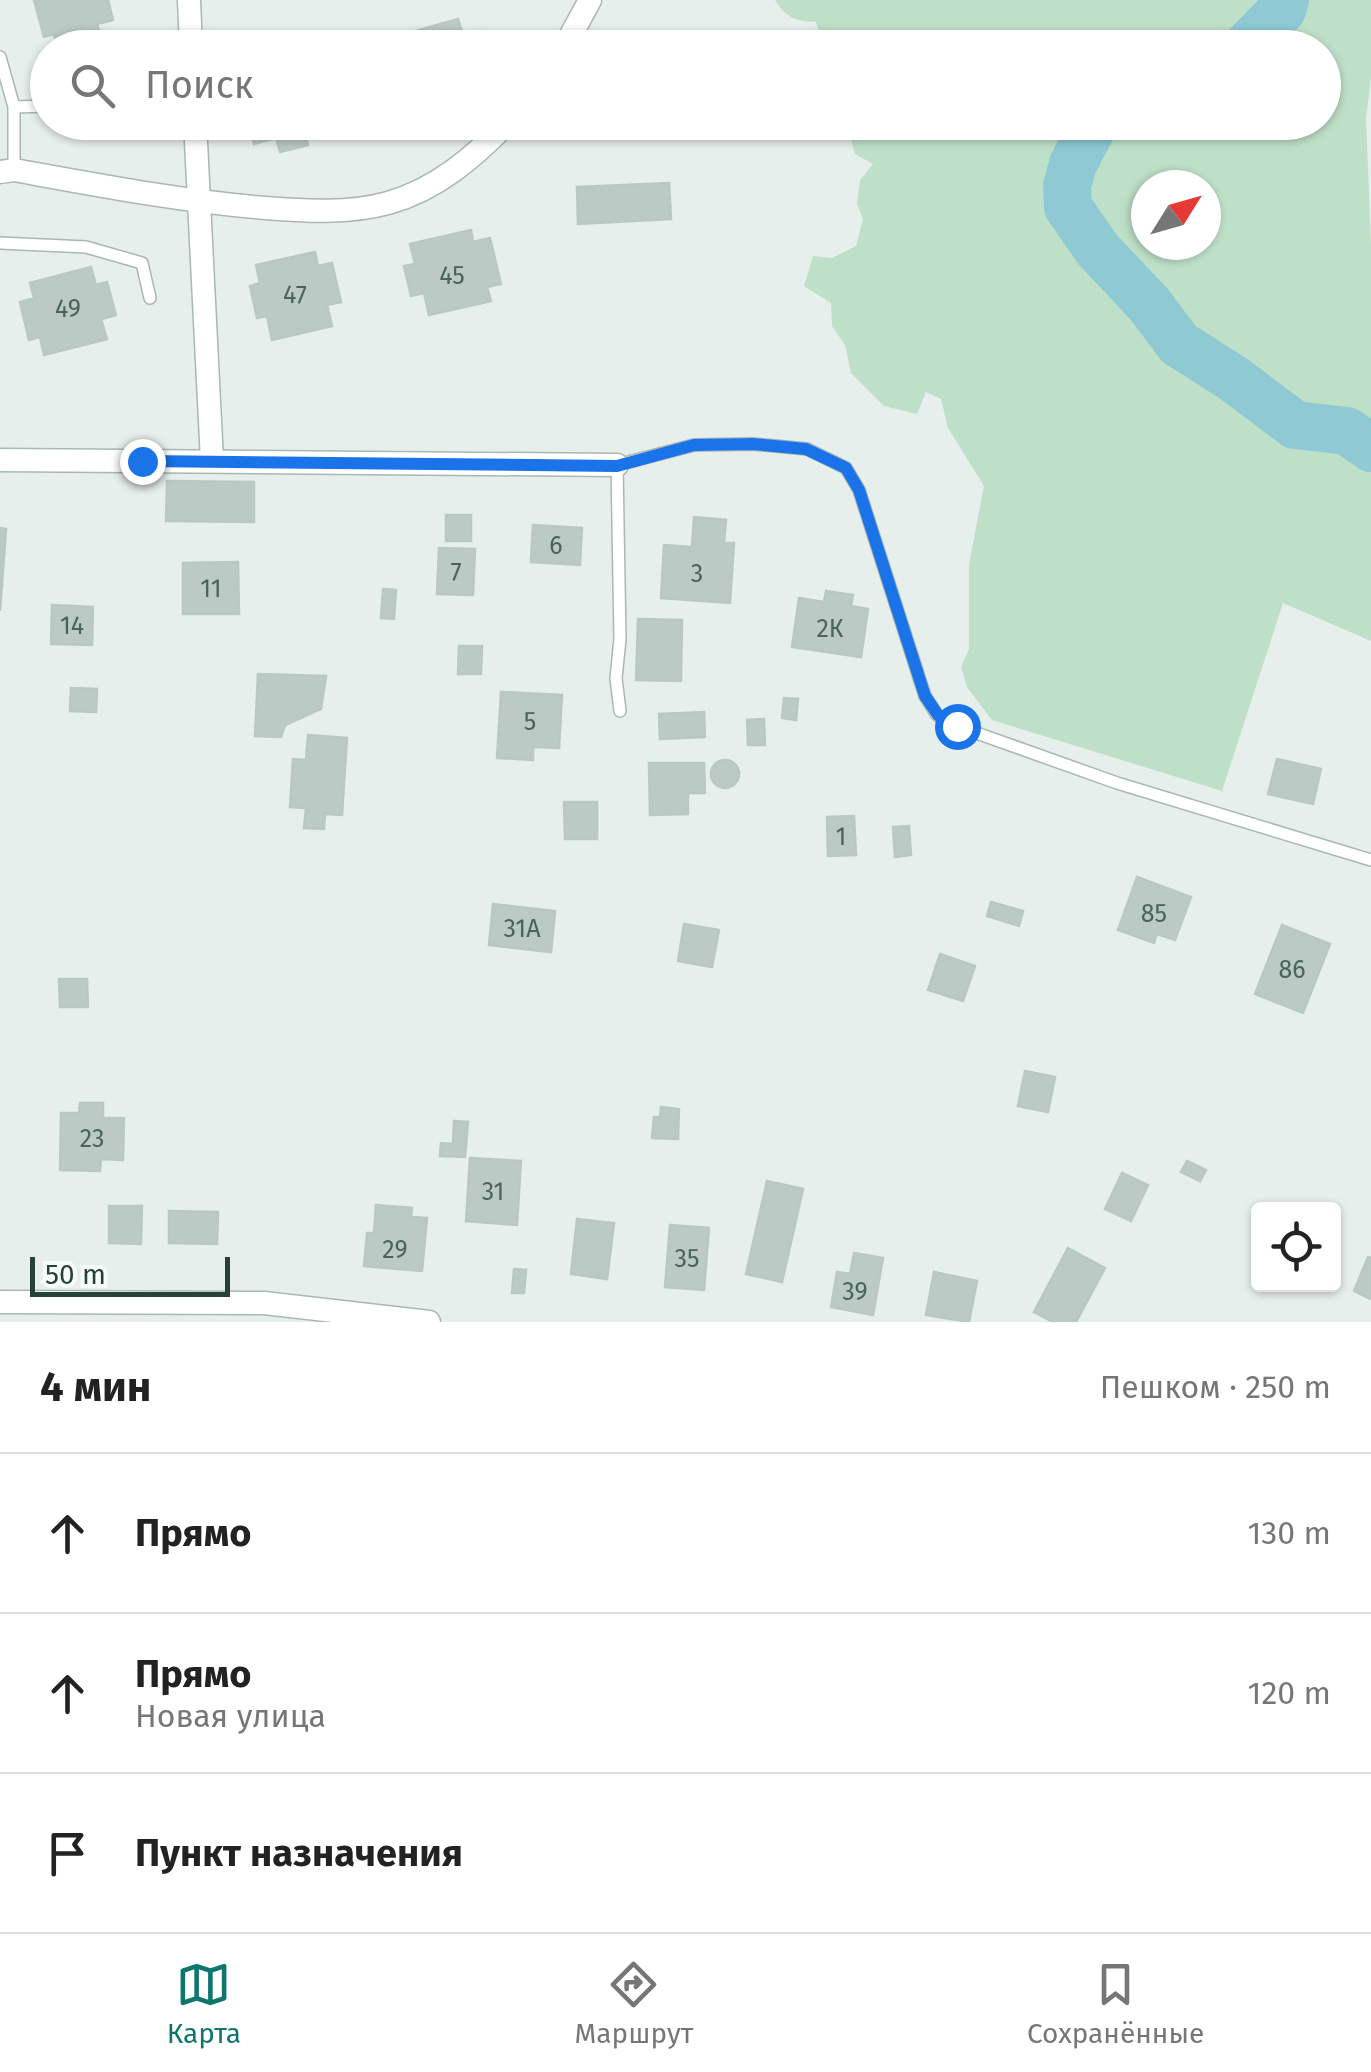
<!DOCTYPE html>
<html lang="ru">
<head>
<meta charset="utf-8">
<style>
	:root { --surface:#fff; --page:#f6f6f6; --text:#222; --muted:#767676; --line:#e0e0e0; --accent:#0f766e }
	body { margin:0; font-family:"Fira Sans",sans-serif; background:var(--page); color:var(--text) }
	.controls { position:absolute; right:30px; bottom:30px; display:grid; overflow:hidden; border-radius:10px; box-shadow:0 2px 8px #0004 }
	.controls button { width:90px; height:90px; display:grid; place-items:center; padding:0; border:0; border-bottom:2px solid var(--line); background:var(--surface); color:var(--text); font:50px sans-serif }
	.compass { position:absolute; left:1131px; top:170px; width:90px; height:90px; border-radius:50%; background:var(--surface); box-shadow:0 2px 8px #0004; rotate:53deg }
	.scale { position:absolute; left:30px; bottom:25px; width:200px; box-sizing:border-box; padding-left:10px; border:5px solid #24423a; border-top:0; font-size:28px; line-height:35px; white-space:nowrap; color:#24423a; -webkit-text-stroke:8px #f7fbf9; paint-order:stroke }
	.stop { position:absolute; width:30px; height:30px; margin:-22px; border:8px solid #1a73e8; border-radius:50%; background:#fff }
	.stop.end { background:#1a73e8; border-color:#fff; box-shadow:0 2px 10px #0008 }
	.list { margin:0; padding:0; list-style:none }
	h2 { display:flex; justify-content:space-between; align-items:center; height:130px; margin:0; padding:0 40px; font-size:42px }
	h2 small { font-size:32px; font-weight:400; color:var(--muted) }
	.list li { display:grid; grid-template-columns:65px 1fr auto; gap:30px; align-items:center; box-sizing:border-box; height:160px; padding:0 40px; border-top:2px solid var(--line) }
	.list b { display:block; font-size:38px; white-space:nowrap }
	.list p { margin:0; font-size:32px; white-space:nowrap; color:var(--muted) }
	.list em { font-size:32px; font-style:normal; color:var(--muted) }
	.icon { flex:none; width:55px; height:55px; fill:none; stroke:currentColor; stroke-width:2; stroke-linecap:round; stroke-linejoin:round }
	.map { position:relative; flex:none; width:1371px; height:1322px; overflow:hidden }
	.search { position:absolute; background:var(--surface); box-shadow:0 2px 8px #0004; left:30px; right:30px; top:30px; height:110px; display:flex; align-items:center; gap:25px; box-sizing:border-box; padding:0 35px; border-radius:55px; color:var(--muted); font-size:38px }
	.sheet { height:610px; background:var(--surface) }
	nav { display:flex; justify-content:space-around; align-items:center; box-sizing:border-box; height:140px; border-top:2px solid var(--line); background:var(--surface); font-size:28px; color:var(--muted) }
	nav a { display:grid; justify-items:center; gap:5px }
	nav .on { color:var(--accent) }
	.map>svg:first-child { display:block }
</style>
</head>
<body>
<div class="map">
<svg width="1371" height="1322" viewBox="0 0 1371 1322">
	<rect width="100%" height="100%" fill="#e6efeb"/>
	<!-- green -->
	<path fill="#bfe0c8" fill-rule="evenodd" d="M775 0H1371V78L1366 118 1371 243V641L1283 603 1222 791 992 720 967 687 961 667 969 649V564L984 486 948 428 941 399 926 392 917 414 884 406 851 373 845 345 832 326 831 303 804 286 813 256 832 258 856 246 863 219 857 204 860 180 873 164 855 154 846 123 1324 122V48L824 47 816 22C796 21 786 18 775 0ZM1206 185V245H1146V185Z"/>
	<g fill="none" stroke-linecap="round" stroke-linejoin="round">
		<!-- river -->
		<path stroke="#8ec9d4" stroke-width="48" d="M1245 48 1282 10 1285 0
			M1095 122 1073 164 1067 186 1068 207 1098 250 1149 304 1179 344 1234 379 1295 425 1347 431 1371 448"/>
	</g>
	<!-- building -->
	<path fill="#bbcac4" stroke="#b8c9c2" stroke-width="2.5" d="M34 0H108L113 20 97 24 100 33 57 45 54 34 44 37Z
		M458 19 463 35 480 31 484 48H412L408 33Z
		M248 122H315L316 127 304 130 308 145 280 152 276 138 254 144Z
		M669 183 671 219 578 224 577 187Z
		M471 230 473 242 490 238 501 284 487 287 491 301 429 315 424 293 411 296 404 266 415 264 410 244Z
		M315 252 318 266 332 263 341 302 327 305 332 326 272 340 267 316 257 318 250 286 260 283 256 265Z
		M91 267 96 285 107 282 116 315 101 319 107 339 44 355 40 337 29 340 20 302 34 298 30 283Z
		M167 481 254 482V522L166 521Z
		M446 515H471V541H446Z
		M694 517 726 520 724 543H734L730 603 661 598 664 545 692 547Z
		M533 525 582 528 580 565 531 562Z
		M0 528 6 529 0 611Z
		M439 548 475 549 473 595 437 594Z
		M238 562 239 614H183V563Z
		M383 589 396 590 394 619 381 618Z
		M826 591 853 595 851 606 868 609 861 657 792 647 799 598 824 602Z
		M52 605 93 607 92 645 51 644Z
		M638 619 682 620 681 681 636 680Z
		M459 646H482L481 674H458Z
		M258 674 326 676 321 709 285 725 281 737 255 736Z
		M71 688 97 689 96 712 70 711Z
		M501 692 562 695 559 748 533 747V760L497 758Z
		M784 698 798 699 796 720 782 718Z
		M704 712 705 737 660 739 659 714Z
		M764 719 765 745H748L747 720Z
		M308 735 347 738 342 815 325 814 324 829 304 828 306 808 290 807 293 759 306 760Z
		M1277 759 1321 769 1313 804 1268 794Z
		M711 774a14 14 0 1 1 28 0a14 14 0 1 1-28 0Z
		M649 763H704L705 793H688V814L650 815Z
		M564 802H597V839H565Z
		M854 816 856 855 828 856 827 817Z
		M909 826 911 855 895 857 893 827Z
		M1137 877 1191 897 1175 940 1157 934 1154 943 1118 930Z
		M991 902 1023 911 1019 926 987 916Z
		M493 904 555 911 551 952 489 945Z
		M684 924 719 930 712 967 678 961Z
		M1282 925 1330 944 1303 1013 1255 994Z
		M940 954 975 966 963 1001 928 990Z
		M59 979H87L88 1007H60Z
		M1025 1071 1055 1077 1048 1112 1018 1106Z
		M80 1103H103V1118H124L123 1160 101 1159 100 1171 60 1170 61 1113H79Z
		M661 1107 679 1109 678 1139 652 1138 654 1117H660Z
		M454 1121 468 1122 465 1157 440 1156 441 1143 453 1144Z
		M470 1158 521 1161 517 1225 466 1221Z
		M1187 1161 1206 1170 1200 1181 1181 1172Z
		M1122 1173 1148 1185 1131 1221 1105 1209Z
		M767 1181 803 1189 782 1282 746 1274Z
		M376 1205 412 1208 411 1217 427 1218 422 1271 364 1266 367 1233H374Z
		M109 1206H142L141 1244 109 1243Z
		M169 1211 218 1212 217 1244 169 1243Z
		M577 1219 614 1223 607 1279 571 1274Z
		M670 1225 709 1228 704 1290 665 1287Z
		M1068 1248 1105 1268 1076 1322H1053L1034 1312Z
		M854 1253 883 1258 873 1315 831 1307 837 1272 850 1274Z
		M1368 1257 1371 1258V1299L1354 1291Z
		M514 1269 526 1270 524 1293H512Z
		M934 1272 977 1281 969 1322 926 1315Z"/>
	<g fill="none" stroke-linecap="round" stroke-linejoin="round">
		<defs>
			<path id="service" d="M0 57 14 107V170
				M14 107 48 106
				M0 243 86 247 142 263 150 298
				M620 711 616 678 620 639 617 465 694 445 753 444 807 449 846 468 859 490 925 696 937 715 957 726 1117 783 1371 860"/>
			<path id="minor" d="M189 0 191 48
				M564 48 590 0
				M195 122 212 461
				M0 172 14 170C97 185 180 201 265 208 304 211 349 214 388 203 436 190 474 157 508 122
				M0 460 617 465
				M0 1302 264 1303 429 1322"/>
		</defs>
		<!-- service casing -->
		<use href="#service" stroke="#a8b8b2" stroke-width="14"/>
		<!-- minor casing -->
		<use href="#minor" stroke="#a8b8b2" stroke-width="25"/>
		<!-- service -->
		<use href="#service" stroke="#fff" stroke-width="11"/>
		<!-- minor -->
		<use href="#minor" stroke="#fff" stroke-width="22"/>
	</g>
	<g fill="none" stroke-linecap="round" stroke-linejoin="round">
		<!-- route -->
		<path stroke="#1a73e8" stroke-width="12" d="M142 461 617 466 694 445 753 444 806 449 846 468 859 490 925 696 938 715 957 726"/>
	</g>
	<g text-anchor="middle" stroke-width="8" stroke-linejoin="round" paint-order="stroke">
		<!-- number labels -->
		<g font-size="25" fill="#4a645c">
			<text x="452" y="284">45</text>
			<text x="295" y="303">47</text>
			<text x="68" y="317">49</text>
			<text x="556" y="554">6</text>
			<text x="456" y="580">7</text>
			<text x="697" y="582">3</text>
			<text x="211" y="597">11</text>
			<text x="72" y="634">14</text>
			<text x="830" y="637">2К</text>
			<text x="530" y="730">5</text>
			<text x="841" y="845">1</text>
			<text x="1154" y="922">85</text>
			<text x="522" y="937">31А</text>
			<text x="1292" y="978">86</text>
			<text x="92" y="1147">23</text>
			<text x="493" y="1200">31</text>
			<text x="395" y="1258">29</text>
			<text x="687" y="1267">35</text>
			<text x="855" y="1300">39</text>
		</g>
	</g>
</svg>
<div class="controls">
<button><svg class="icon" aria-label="locate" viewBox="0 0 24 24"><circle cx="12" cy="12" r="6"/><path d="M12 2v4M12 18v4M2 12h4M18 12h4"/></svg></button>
</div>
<svg class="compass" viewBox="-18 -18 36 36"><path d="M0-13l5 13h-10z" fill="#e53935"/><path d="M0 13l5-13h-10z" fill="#767676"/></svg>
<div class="scale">50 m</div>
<div class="stop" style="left:957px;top:726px"></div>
<div class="stop end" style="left:142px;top:461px"></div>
<div class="search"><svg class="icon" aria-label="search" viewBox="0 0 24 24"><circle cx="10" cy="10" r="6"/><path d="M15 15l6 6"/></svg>Поиск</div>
</div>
<section class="sheet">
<h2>4 мин<small>Пешком · 250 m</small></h2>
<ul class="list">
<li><svg class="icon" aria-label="ahead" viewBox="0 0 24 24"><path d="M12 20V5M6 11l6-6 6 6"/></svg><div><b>Прямо</b></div><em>130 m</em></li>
<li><svg class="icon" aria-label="ahead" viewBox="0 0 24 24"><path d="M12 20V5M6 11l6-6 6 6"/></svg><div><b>Прямо</b><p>Новая улица</p></div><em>120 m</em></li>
<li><svg class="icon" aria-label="arrive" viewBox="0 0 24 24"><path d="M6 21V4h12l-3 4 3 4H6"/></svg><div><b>Пункт назначения</b></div></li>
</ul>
</section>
<nav>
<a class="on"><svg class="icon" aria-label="map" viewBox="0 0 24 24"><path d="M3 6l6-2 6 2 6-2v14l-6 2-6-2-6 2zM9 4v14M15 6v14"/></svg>Карта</a>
<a><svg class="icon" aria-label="directions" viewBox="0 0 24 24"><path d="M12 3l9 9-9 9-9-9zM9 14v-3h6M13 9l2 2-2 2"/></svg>Маршрут</a>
<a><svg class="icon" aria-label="saved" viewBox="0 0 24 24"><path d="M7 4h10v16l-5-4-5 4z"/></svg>Сохранённые</a>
</nav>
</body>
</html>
